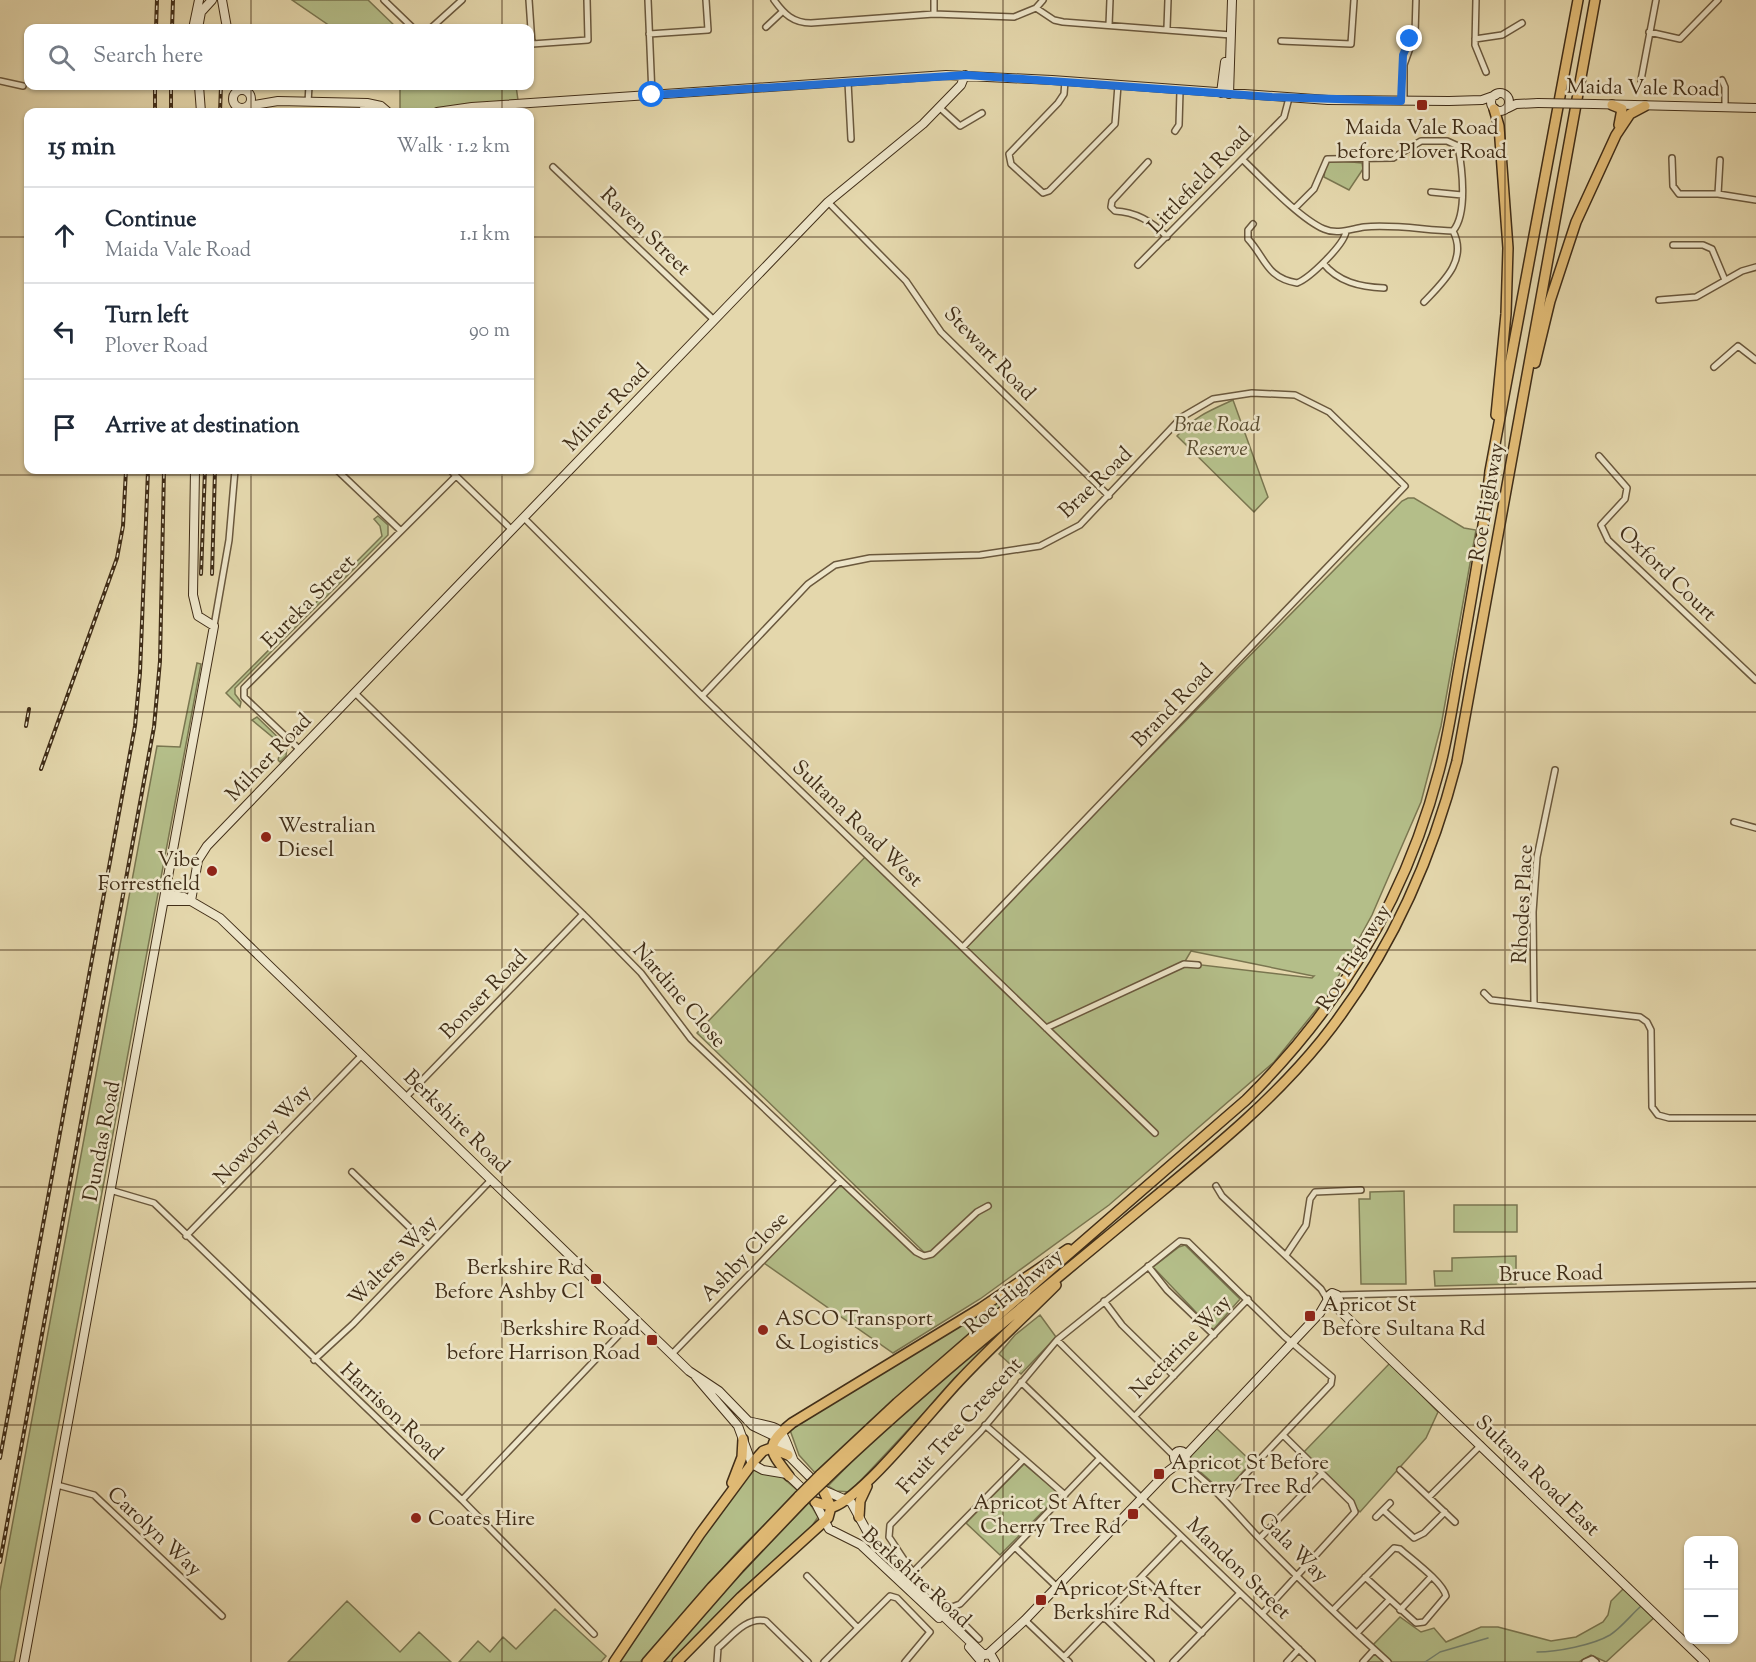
<!DOCTYPE html>
<html lang="en">
<head>
<meta charset="utf-8">
<style>
	:root { --surface:#fff; --page:#f2f2f3; --text:#1f2937; --muted:#747a83; --line:#e0e1e3 }
	body { margin:0; font-family:"Sorts Mill Goudy",serif; background:var(--page); color:var(--text) }
	.controls { position:absolute; right:18px; bottom:18px; display:grid; overflow:hidden; border-radius:12px; box-shadow:0 2px 4px #0004 }
	.controls button { width:54px; height:54px; display:grid; place-items:center; padding:0; border:0; border-bottom:2px solid var(--line); background:var(--surface); color:var(--text); font:30px sans-serif }
	.stop { position:absolute; width:18px; height:18px; margin:-14px; border:4px solid #1a73e8; border-radius:50%; background:#fff }
	.stop.end { background:#1a73e8; border-color:#fff; box-shadow:0 2px 6px #0008 }
	.list { margin:0; padding:0; list-style:none }
	h2 { display:flex; justify-content:space-between; align-items:center; height:78px; margin:0; padding:0 24px; font-size:26px }
	h2 small { font-size:20px; font-weight:400; color:var(--muted) }
	.list li { display:grid; grid-template-columns:39px 1fr auto; gap:18px; align-items:center; box-sizing:border-box; height:96px; padding:0 24px; border-top:2px solid var(--line) }
	.list b { display:block; font-size:22px; white-space:nowrap }
	.list p { margin:0; font-size:20px; white-space:nowrap; color:var(--muted) }
	.list em { font-size:20px; font-style:normal; color:var(--muted) }
	.icon { flex:none; width:33px; height:33px; fill:none; stroke:currentColor; stroke-width:2; stroke-linecap:round; stroke-linejoin:round }
	.map { position:relative; flex:none; width:1756px; height:1662px; overflow:hidden }
	.search { position:absolute; background:var(--surface); box-shadow:0 2px 4px #0004; left:24px; top:24px; width:510px; height:66px; display:flex; align-items:center; gap:15px; box-sizing:border-box; padding:0 21px; border-radius:12px; color:var(--muted); font-size:22px }
	.panel { position:absolute; background:var(--surface); box-shadow:0 2px 4px #0004; left:24px; top:108px; width:510px; height:366px; border-radius:12px }
	.map>svg:first-child { display:block }
</style>
</head>
<body>
<div class="map">
<svg width="1756" height="1662" viewBox="0 0 1756 1662">
	<rect width="100%" height="100%" fill="#e4d7ac"/>
	<filter id="stains"><feTurbulence type="fractalNoise" baseFrequency=".00333" numOctaves="4"/><feColorMatrix values="0 0 0 0 .2 0 0 0 0 .09 0 0 0 0 .02 0 0 0 .5 -.17"/></filter>
	<radialGradient id="worn" r=".72"><stop offset=".6" stop-color="#630" stop-opacity="0"/><stop offset="1" stop-color="#630" stop-opacity=".3"/></radialGradient>
	<!-- green -->
	<path fill="#b4be89" stroke="#7a7650" stroke-width="1.5" fill-rule="evenodd" d="M292 0H368L397 28H333Z
		M400 86H516L518 100C477 102 436 112 396 112L400 110Z
		M1331 160 1362 163 1363 169 1349 190 1324 177 1326 162Z
		M1233 400 1268 497 1254 512 1177 436C1193 417 1211 410 1233 400Z
		M1408 498H1414L1464 528 1476 530 1441 726 1421 802 1372 915 1328 995 1274 1062 1109 1205 980 1299 893 1353 761 1261 840 1181 916 1252 927 1255 697 1033 867 855 963 947 1402 501ZM1191 951 1313 976H1314L1312 978 1184 963Z
		M378 516 388 525V535L235 688V694L241 702 240 707 226 693 382 536 380 526 374 519Z
		M197 663 201 664 14 1662H0V1591L157 746 180 747Z
		M257 717 287 746 286 756 280 762 278 760 282 745 252 720Z
		M1404 1191 1406 1284H1361L1359 1199H1370V1192Z
		M1454 1205H1517V1232H1454Z
		M1185 1245 1240 1299 1213 1330 1153 1267 1179 1247Z
		M1073 1248 887 1406 816 1474 799 1455 790 1430Z
		M1516 1256V1284L1435 1286 1434 1271H1452V1258Z
		M1070 1270 933 1403 850 1492 836 1491 828 1486 869 1444Z
		M1040 1315 1056 1337 1021 1374 999 1354 1015 1335Z
		M1390 1363 1438 1412 1426 1438 1360 1512 1302 1454Z
		M1216 1428 1252 1462 1224 1493 1196 1468 1190 1455Z
		M1024 1464 1060 1494 1000 1555 966 1523Z
		M753 1470 782 1477 798 1491 738 1551 640 1662H616L730 1498Z
		M809 1502 818 1517 812 1526 673 1662H664L711 1606Z
		M1626 1586 1657 1615 1606 1662 1591 1655 1579 1662H1363L1373 1651 1371 1647 1400 1617 1421 1632 1434 1628 1446 1642 1481 1627H1498L1551 1641 1576 1637 1603 1622 1608 1615 1611 1601Z
		M347 1601 400 1652 419 1632 451 1662H288Z
		M555 1609 606 1656 601 1662H459L478 1641 490 1652 503 1637 516 1649Z"/>
	<g fill="none" stroke-linecap="round" stroke-linejoin="round">
		<!-- stream -->
		<path stroke="#73826f" stroke-width="1.5" d="M1537 1652C1557 1652 1593 1645 1610 1635 1621 1628 1631 1615 1641 1606
			M1425 1662 1440 1652 1488 1638"/>
		<defs>
			<path id="street" d="M384 0 413 28
				M529 0 532 44 588 40 587 0
				M648 0 652 95
				M774 0C784 14 793 23 811 23L934 14 1014 17 1036 8 1043 0
				M1476 0 1475 45 1486 72
				M1036 8 1054 20 1063 22 1231 35
				M934 14V0
				M1109 25 1110 0
				M766 27 782 12
				M431 28 462 0
				M1167 28 1168 0
				M1649 32 1680 39 1718 0
				M649 34 708 30 706 0
				M1475 39 1502 35 1522 23
				M1281 41 1351 44 1354 0
				M1641 80 1656 0
				M1722 80 1725 87V108
				M0 81 23 86
				M1065 81 1064 94 1058 103 1009 154 1011 164 1043 193 1049 191 1115 124 1118 85
				M848 82 851 139
				M1404 101V65L1415 34 1416 0
				M308 102 309 86
				M939 107 960 126 982 113
				M1175 131 1179 125 1180 91
				M1672 158 1673 186 1679 194H1718L1756 200
				M1243 160C1263 179 1300 219 1324 229 1337 235 1351 229 1364 227 1393 224 1424 230 1453 231 1468 214 1462 167 1458 146L1447 141H1421L1393 158 1327 159 1314 189 1295 208
				M1148 162 1112 201 1111 207 1115 211C1136 212 1153 222 1167 237
				M553 167 714 320
				M1366 177V157
				M1431 192 1462 195
				M1718 194 1720 160
				M828 202 906 281 941 332 1109 496
				M1253 224 1248 230V239C1265 257 1266 278 1297 283 1310 278 1345 244 1346 231
				M1673 245H1703L1712 249 1725 280
				M1323 263C1338 282 1360 287 1384 288
				M1138 265 1284 117 1289 98
				M1659 300 1696 297 1742 271 1756 267
				M1424 302C1443 282 1468 260 1453 231
				M1714 367 1738 346 1756 360
				M1599 456 1627 488 1625 499 1601 525 1608 540 1756 680
				M337 470 401 531
				M450 470 512 530
				M524 518 702 696 1155 1133
				M214 626 229 540 235 470
				M355 693 586 917 641 973 691 1039 916 1252 924 1256 932 1254 977 1212 988 1206
				M702 696 808 584 835 565 870 558 980 555 1040 546 1080 525 1182 417 1213 399 1252 393 1295 395 1329 412 1405 486 963 947
				M300 750 244 697V688L456 476
				M1734 822 1756 828
				M1484 993 1491 1000 1640 1017 1647 1022 1651 1030 1652 1107 1658 1115 1669 1118H1756
				M1534 1004 1533 912 1537 857 1555 770
				M1046 1028 1184 964 1198 965
				M406 1097 583 914
				M352 1172 428 1245
				M1216 1186 1222 1196 1321 1289 1327 1299
				M110 1190 154 1203 462 1500 635 1318
				M186 1236 362 1055
				M1286 1255 1306 1225 1310 1199 1315 1192 1361 1190
				M1148 1266 1167 1290 1214 1335
				M1337 1295 1756 1285
				M1104 1301 1122 1325 1174 1376
				M1057 1340 1174 1456
				M672 1354 840 1181
				M314 1360 353 1324 491 1180
				M1021 1382 1312 1662
				M1135 1416 1248 1299
				M985 1425 1065 1495
				M1100 1458 960 1604 952 1607C924 1596 905 1560 889 1537L890 1525 981 1431 1057 1340 1180 1241 1188 1242 1284 1336 1332 1377 1331 1384 1223 1498
				M1181 1463C1212 1483 1235 1513 1260 1539 1301 1581 1346 1624 1388 1662
				M1400 1470 1455 1522
				M57 1485 94 1495 222 1616
				M1429 1497 1481 1445
				M462 1500 594 1634
				M1390 1503 1383 1510 1414 1538 1424 1533 1445 1512
				M1376 1517 1383 1510
				M1260 1538 1322 1474
				M1015 1547 1057 1587
				M913 1572 1023 1460
				M807 1576 858 1628
				M1142 1577 1202 1633
				M952 1607 957 1617 979 1639
				M1334 1609 1394 1548 1400 1549C1411 1559 1443 1582 1446 1596L1424 1622 1416 1623 1365 1577
				M1400 1610 1431 1577
				M1262 1614 1355 1512 1351 1502 1284 1436
				M1104 1617 1151 1662
				M1025 1620 1069 1662
				M1358 1632 1389 1600
				M1064 1657 1181 1536
				M717 1662 718 1648C731 1637 747 1616 766 1621L808 1662
				M824 1662 890 1596 897 1598 930 1632 905 1662
				M1173 1662 1240 1593
				M1287 1662 1299 1649
				M1363 1662 1373 1651
				M1585 1662 1592 1659 1596 1662"/>
			<path id="secondary" d="M222 0 227 28
				M194 24 199 0
				M198 28 201 12 212 0
				M199 86 201 112
				M233 99a9 9 0 1 1 18 0a9 9 0 1 1-18 0Z
				M1221 93 1225 62
				M1491 102a9 9 0 1 1 18 0a9 9 0 1 1-18 0Z
				M1229 94 1232 0
				M1594 104 1756 108
				M248 106 278 101 367 103 381 106 388 112
				M364 106 379 112
				M1508 108 1516 104 1538 103
				M437 112 472 107 946 75 1052 80 1328 100 1449 101 1482 100 1496 95
				M166 894 184 897 220 918 689 1371 719 1391 753 1426 776 1437 788 1455 823 1490 851 1502 869 1535 890 1560 940 1613 984 1655
				M164 901H191
				M191 901 198 860 207 846 828 202 923 124 961 85 965 75
				M1339 1302 1332 1305 1328 1302 1327 1297 1332 1293 1337 1295 1344 1311
				M1334 1305 1705 1662
				M696 1377 738 1426 752 1464 763 1470 787 1474 807 1493
				M748 1421C784 1430 779 1423 793 1459
				M1174 1457a6 6 0 1 1 12 0a6 6 0 1 1-12 0Z
				M1186 1455 1320 1313 1327 1301
				M815 1502 829 1529 861 1545 939 1618
				M969 1647 980 1660
				M985 1654 991 1655 995 1662
				M988 1654 1025 1620 1167 1472 1179 1463
				M24 1662 214 626 198 616 193 595 195 470"/>
			<path id="highway" d="M1612 105 1622 109 1619 125
				M1494 109 1499 126 1508 248 1506 314 1496 415
				M1535 363 1550 301 1576 222 1616 135 1630 114 1645 106
				M820 1475 897 1403 1246 1100C1339 1008 1406 898 1439 771 1450 730 1455 688 1463 646 1473 588 1484 530 1490 471L1578 0
				M789 1476C769 1450 764 1446 792 1423L981 1308 1068 1249
				M825 1480C921 1388 1024 1306 1126 1221 1194 1164 1265 1110 1321 1041 1387 959 1431 863 1457 761L1595 0
				M732 1483 742 1457 743 1439
				M815 1502 833 1507C864 1496 934 1407 960 1380 991 1347 1024 1317 1056 1285
				M859 1517 860 1501 867 1486
				M614 1662 700 1534 754 1461 763 1451 771 1448 788 1455
				M647 1662 712 1587 799 1496
				M657 1662 739 1568 804 1500
				M677 1662 741 1597 828 1518 831 1507 823 1490"/>
		</defs>
		<!-- street casing -->
		<use href="#street" stroke="#6a583d" stroke-width="8"/>
		<!-- secondary casing -->
		<use href="#secondary" stroke="#412e18" stroke-width="10"/>
		<!-- highway casing -->
		<use href="#highway" stroke="#412e18" stroke-width="12"/>
		<!-- street -->
		<use href="#street" stroke="#ede5c9" stroke-width="5"/>
		<!-- secondary -->
		<use href="#secondary" stroke="#ede5c9" stroke-width="8"/>
		<!-- highway -->
		<use href="#highway" stroke="#e2bc76" stroke-width="9"/>
		<defs>
			<path id="rail" d="M156 28 157 0
				M172 28 173 0
				M155 112V86
				M171 112V86
				M220 112 221 86
				M201 574 205 470
				M212 574 215 470
				M26 726 29 709
				M41 769 117 558 123 526 126 470
				M0 1458 135 726 140 673 148 470
				M0 1562 154 727 160 661 164 470"/>
		</defs>
		<!-- rail casing -->
		<use href="#rail" stroke="#412e18" stroke-width="4"/>
		<!-- rail -->
		<use href="#rail" stroke="#ede5c9" stroke-width="1.5" stroke-dasharray="4.5" stroke-linecap="butt"/>
		<defs>
			<path id="secondary-bridge" d="M1538 103 1594 104"/>
			<path id="highway-bridge" d="M799 1496 820 1475
				M804 1500 825 1480"/>
		</defs>
		<!-- secondary-bridge casing -->
		<use href="#secondary-bridge" stroke="#412e18" stroke-width="10" stroke-linecap="butt"/>
		<!-- highway-bridge casing -->
		<use href="#highway-bridge" stroke="#412e18" stroke-width="12" stroke-linecap="butt"/>
		<!-- secondary-bridge -->
		<use href="#secondary-bridge" stroke="#ede5c9" stroke-width="8"/>
		<!-- highway-bridge -->
		<use href="#highway-bridge" stroke="#e2bc76" stroke-width="9"/>
	</g>
	<g fill="none" stroke-linecap="round" stroke-linejoin="round">
		<!-- route -->
		<path stroke="#1a73e8" stroke-width="8" d="M652 95 966 75 1272 97 1401 101 1403 55 1410 39"/>
	</g>
	<!-- grid -->
	<path fill="none" stroke="#412e18" stroke-width="1.5" stroke-opacity="0.55" d="M251 0V28M502 0V28M753 0V1662M1003 0V1662M1254 0V1662M1505 0V1662M251 86V112M502 86V112M0 237H28M530 237H1756M251 470V1662M502 470V1662M0 475H1756M0 712H1756M0 950H1756M0 1187H1756M0 1425H1756"/>
	<!-- markers -->
	<g fill="#8f2418" stroke="#ede5c9" stroke-width="2">
		<rect x="1416" y="99" width="12" height="12" rx="3"/>
		<circle cx="266" cy="837" r="6"/>
		<circle cx="212" cy="871" r="6"/>
		<rect x="590" y="1273" width="12" height="12" rx="3"/>
		<rect x="1304" y="1310" width="12" height="12" rx="3"/>
		<circle cx="763" cy="1330" r="6"/>
		<rect x="646" y="1334" width="12" height="12" rx="3"/>
		<rect x="1153" y="1468" width="12" height="12" rx="3"/>
		<rect x="1127" y="1508" width="12" height="12" rx="3"/>
		<circle cx="416" cy="1518" r="6"/>
		<rect x="1035" y="1594" width="12" height="12" rx="3"/>
	</g>
	<g text-anchor="middle" stroke-width="5" stroke-linejoin="round" paint-order="stroke">
		<!-- street labels -->
		<g font-size="21" fill="#412e18" stroke="#ede5c9">
			<text transform="translate(1643 87) rotate(1)" y="7">Maida Vale Road</text>
			<text transform="translate(1199 180) rotate(-46)" y="7">Littlefield Road</text>
			<text transform="translate(646 231) rotate(44)" y="7">Raven Street</text>
			<text transform="translate(990 353) rotate(46)" y="7">Stewart Road</text>
			<text transform="translate(606 407) rotate(-46)" y="7">Milner Road</text>
			<text transform="translate(1095 482) rotate(-44)" y="7">Brae Road</text>
			<text transform="translate(1486 502) rotate(-80)" y="7">Roe Highway</text>
			<text transform="translate(1668 573) rotate(44)" y="7">Oxford Court</text>
			<text transform="translate(308 601) rotate(-45)" y="7">Eureka Street</text>
			<text transform="translate(1172 705) rotate(-46)" y="7">Brand Road</text>
			<text transform="translate(268 757) rotate(-46)" y="7">Milner Road</text>
			<text transform="translate(858 823) rotate(44)" y="7">Sultana Road West</text>
			<text transform="translate(1522 904) rotate(-87)" y="7">Rhodes Place</text>
			<text transform="translate(1353 957) rotate(-58)" y="7">Roe Highway</text>
			<text transform="translate(483 994) rotate(-46)" y="7">Bonser Road</text>
			<text transform="translate(680 995) rotate(49)" y="7">Nardine Close</text>
			<text transform="translate(457 1121) rotate(44)" y="7">Berkshire Road</text>
			<text transform="translate(262 1134) rotate(-46)" y="7">Nowotny Way</text>
			<text transform="translate(101 1141) rotate(-79)" y="7">Dundas Road</text>
			<text transform="translate(744 1256) rotate(-46)" y="7">Ashby Close</text>
			<text transform="translate(392 1260) rotate(-46)" y="7">Walters Way</text>
			<text transform="translate(1551 1273) rotate(-1)" y="7">Bruce Road</text>
			<text transform="translate(1013 1291) rotate(-40)" y="7">Roe Highway</text>
			<text transform="translate(1180 1346) rotate(-46)" y="7">Nectarine Way</text>
			<text transform="translate(392 1411) rotate(43)" y="7">Harrison Road</text>
			<text transform="translate(959 1425) rotate(-48)" y="7">Fruit Tree Crescent</text>
			<text transform="translate(1538 1475) rotate(44)" y="7">Sultana Road East</text>
			<text transform="translate(155 1531) rotate(43)" y="7">Carolyn Way</text>
			<text transform="translate(1294 1547) rotate(45)" y="7">Gala Way</text>
			<text transform="translate(1239 1568) rotate(44)" y="7">Mandon Street</text>
			<text transform="translate(917 1577) rotate(42)" y="7">Berkshire Road</text>
		</g>
		<!-- poi labels -->
		<g font-size="21" fill="#412e18" stroke="#ede5c9" text-anchor="start">
			<text x="1422" y="134" text-anchor="middle">Maida Vale Road<tspan x="1422" dy="24">before Plover Road</tspan></text>
			<text x="278" y="832">Westralian<tspan x="278" dy="24">Diesel</tspan></text>
			<text x="200" y="866" text-anchor="end">Vibe<tspan x="200" dy="24">Forrestfield</tspan></text>
			<text x="584" y="1274" text-anchor="end">Berkshire Rd<tspan x="584" dy="24">Before Ashby Cl</tspan></text>
			<text x="1322" y="1311">Apricot St<tspan x="1322" dy="24">Before Sultana Rd</tspan></text>
			<text x="775" y="1325">ASCO Transport<tspan x="775" dy="24">&amp; Logistics</tspan></text>
			<text x="640" y="1335" text-anchor="end">Berkshire Road<tspan x="640" dy="24">before Harrison Road</tspan></text>
			<text x="1171" y="1469">Apricot St Before<tspan x="1171" dy="24">Cherry Tree Rd</tspan></text>
			<text x="1121" y="1509" text-anchor="end">Apricot St After<tspan x="1121" dy="24">Cherry Tree Rd</tspan></text>
			<text x="428" y="1525">Coates Hire</text>
			<text x="1053" y="1595">Apricot St After<tspan x="1053" dy="24">Berkshire Rd</tspan></text>
		</g>
		<!-- park labels -->
		<g font-size="21" font-style="italic" fill="#584b2f" stroke="#ede5c9">
			<text x="1217" y="431">Brae Road<tspan x="1217" dy="24">Reserve</tspan></text>
		</g>
	</g>
	<rect width="100%" height="100%" filter="url(#stains)"/>
	<rect width="100%" height="100%" fill="url(#worn)"/>
</svg>
<div class="controls">
<button>+</button>
<button>−</button>
</div>
<div class="stop" style="left:652px;top:95px"></div>
<div class="stop end" style="left:1410px;top:39px"></div>
<div class="search"><svg class="icon" aria-label="search" viewBox="0 0 24 24"><circle cx="10" cy="10" r="6"/><path d="M15 15l6 6"/></svg>Search here</div>
<section class="panel">
<h2>15 min<small>Walk · 1.2 km</small></h2>
<ul class="list">
<li><svg class="icon" aria-label="ahead" viewBox="0 0 24 24"><path d="M12 20V5M6 11l6-6 6 6"/></svg><div><b>Continue</b><p>Maida Vale Road</p></div><em>1.1 km</em></li>
<li><svg class="icon" aria-label="left" viewBox="0 0 24 24"><path d="M17 20v-9H6M10 6l-5 5 5 5"/></svg><div><b>Turn left</b><p>Plover Road</p></div><em>90 m</em></li>
<li><svg class="icon" aria-label="arrive" viewBox="0 0 24 24"><path d="M6 21V4h12l-3 4 3 4H6"/></svg><div><b>Arrive at destination</b></div></li>
</ul>
</section>
</div>
</body>
</html>
